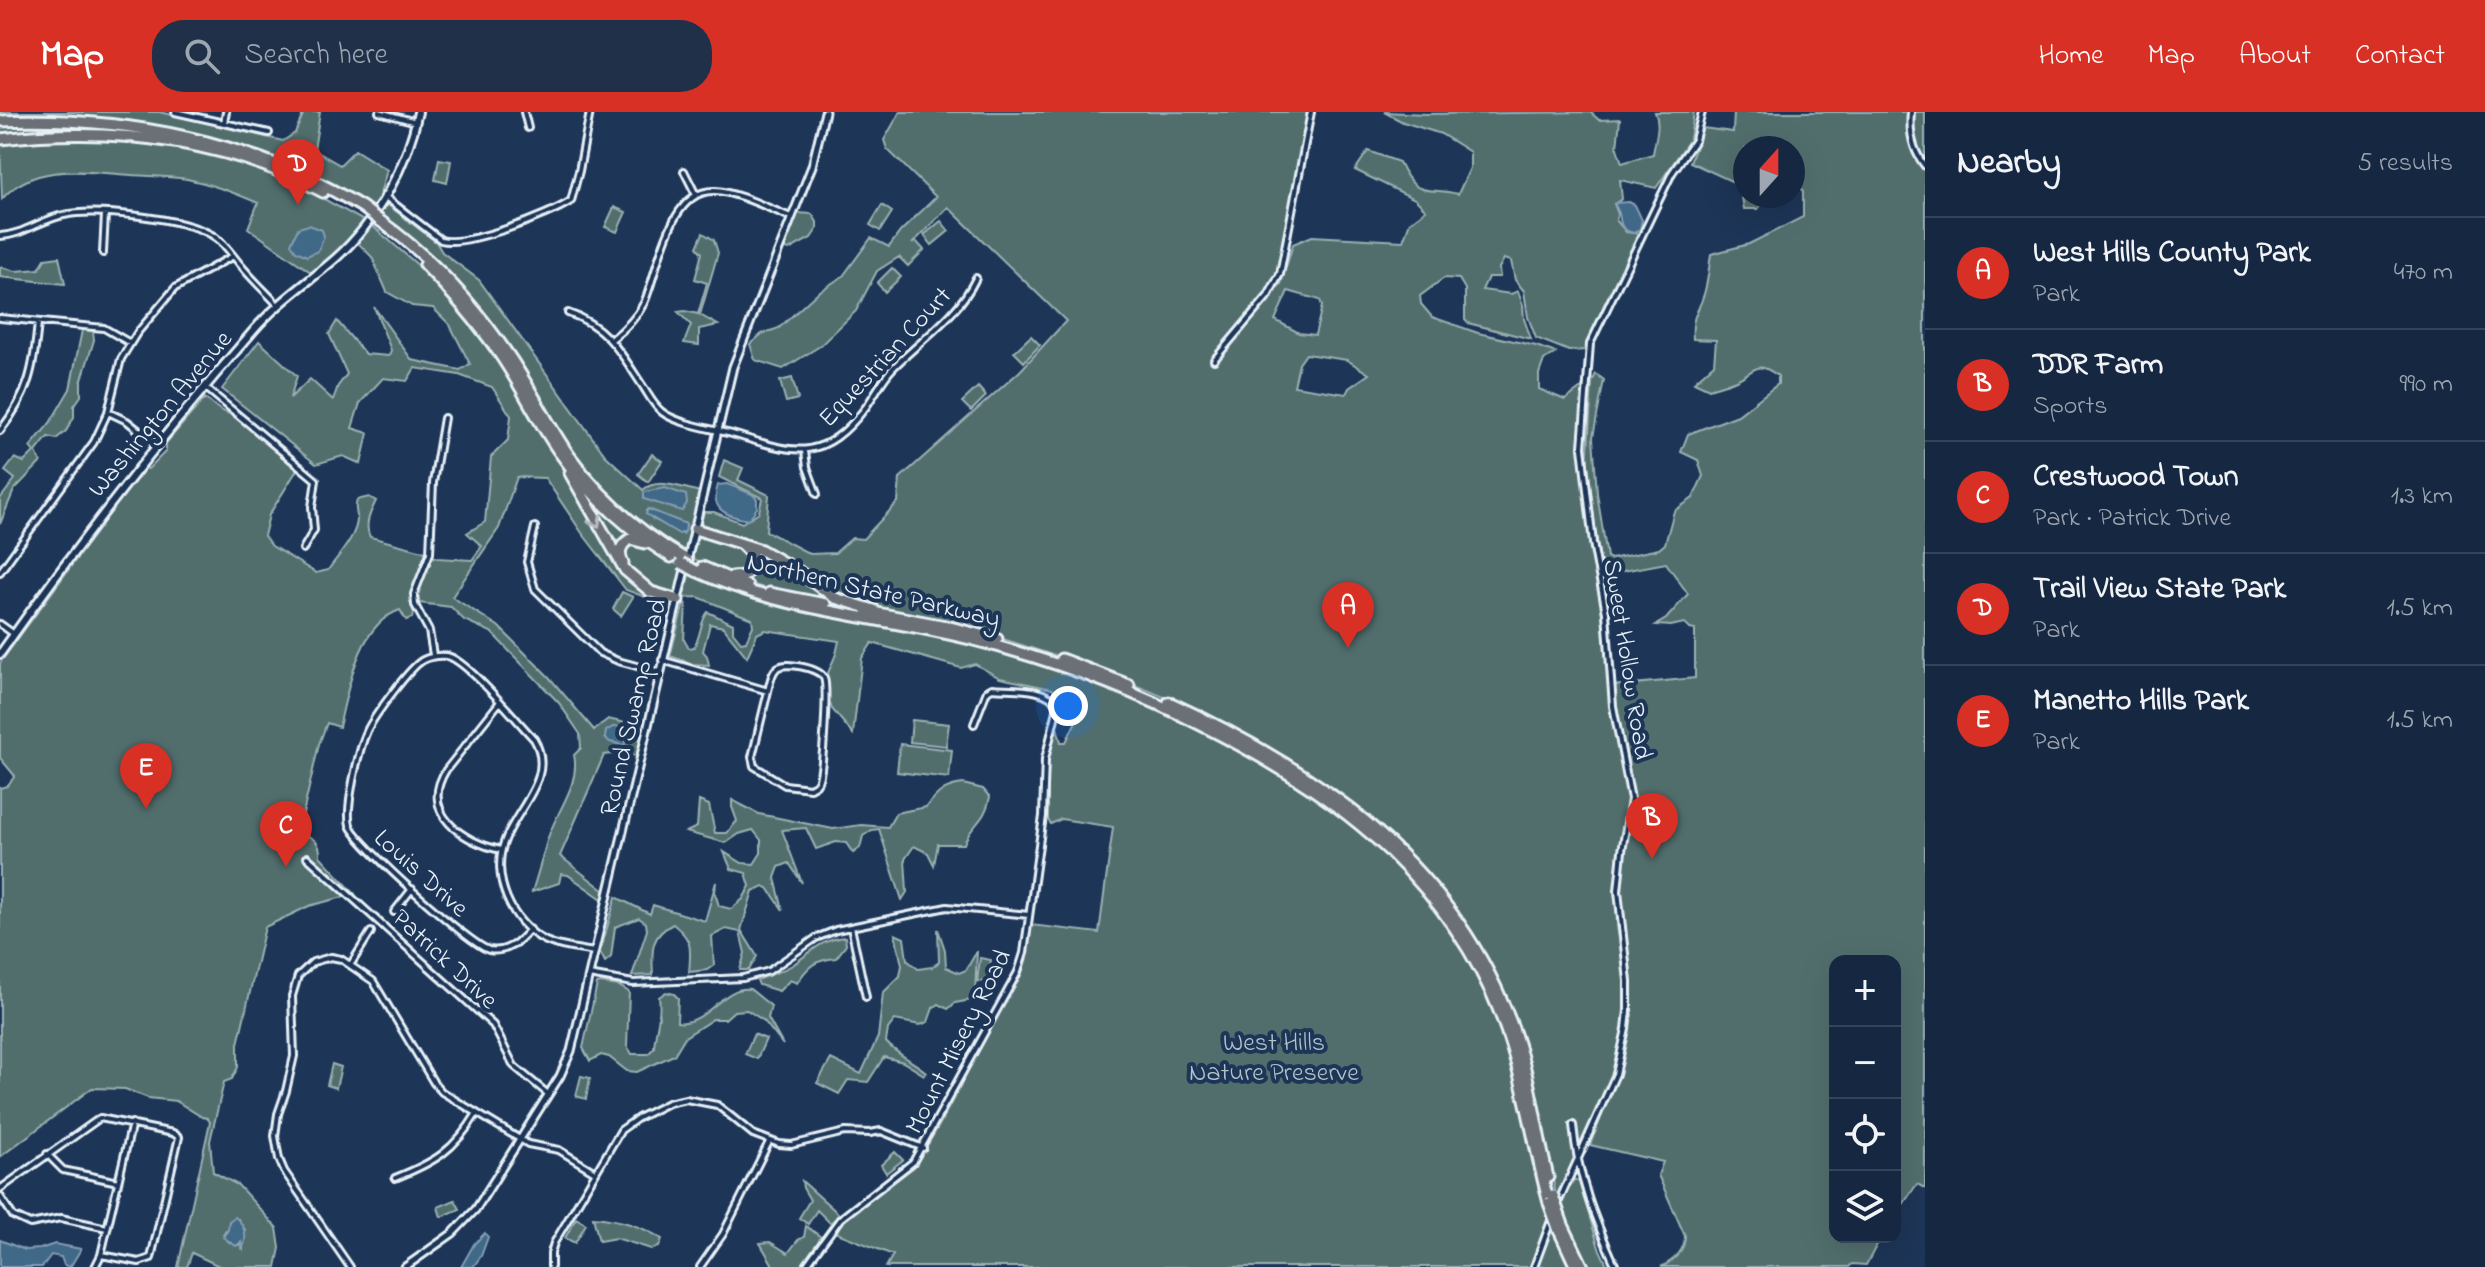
<!DOCTYPE html>
<html lang="en">
<head>
<meta charset="utf-8">
<style>
	:root { --surface:#162841; --page:#1f3048; --text:#f1f3f6; --muted:#9ea6b1; --line:#35445a; --accent:#d93025 }
	body { margin:0; font-family:"Indie Flower",sans-serif; background:var(--page); color:var(--text) }
	.controls { position:absolute; right:24px; bottom:24px; display:grid; overflow:hidden; border-radius:16px; box-shadow:0 8px 32px #0002 }
	.controls button { width:72px; height:72px; display:grid; place-items:center; padding:0; border:0; border-bottom:2px solid var(--line); background:var(--surface); color:var(--text); font:40px sans-serif }
	.compass { position:absolute; left:1733px; top:24px; width:72px; height:72px; border-radius:50%; background:var(--surface); box-shadow:0 8px 32px #0002; rotate:21deg }
	.you { position:absolute; left:1068px; top:594px; width:28px; height:28px; margin:-20px; border:6px solid #fff; border-radius:50%; background:#1a73e8; box-shadow:0 0 0 12px #1a73e833 }
	.badge { display:grid; place-items:center; width:52px; height:52px; border-radius:50%; background:var(--accent); color:#fff; font-size:26px; font-weight:700 }
	.pin { position:absolute; translate:-50% -66px; filter:drop-shadow(0 2px 4px #0008) }
	.pin::after { content:''; position:absolute; top:42px; width:28px; height:24px; background:inherit; clip-path:polygon(0 0,100% 0,50% 100%) }
	.list { margin:0; padding:0; list-style:none }
	h2 { display:flex; justify-content:space-between; align-items:center; height:104px; margin:0; padding:0 32px; font-size:34px }
	h2 small { font-size:26px; font-weight:400; color:var(--muted) }
	.list li { display:grid; grid-template-columns:52px 1fr auto; gap:24px; align-items:center; box-sizing:border-box; height:112px; padding:0 32px; border-top:2px solid var(--line) }
	.list b { display:block; font-size:30px; white-space:nowrap }
	.list p { margin:0; font-size:26px; white-space:nowrap; color:var(--muted) }
	.list em { font-size:26px; font-style:normal; color:var(--muted) }
	.icon { flex:none; width:44px; height:44px; fill:none; stroke:currentColor; stroke-width:2; stroke-linecap:round; stroke-linejoin:round }
	.map { position:relative; flex:none; width:1925px; height:1155px; overflow:hidden }
	header { display:flex; align-items:center; gap:48px; box-sizing:border-box; height:112px; padding:0 40px; background:var(--accent); color:#fff }
	header strong { font-size:38px }
	nav { display:flex; gap:44px; margin-inline-start:auto; font-size:28px }
	.search { width:560px; height:72px; background:var(--page); display:flex; align-items:center; gap:20px; box-sizing:border-box; padding:0 28px; border-radius:32px; color:var(--muted); font-size:30px }
	main { display:flex }
	aside { flex:1; background:var(--surface) }
	.map>svg:first-child { display:block }
</style>
</head>
<body>
<header>
<strong>Map</strong>
<div class="search"><svg class="icon" aria-label="search" viewBox="0 0 24 24"><circle cx="10" cy="10" r="6"/><path d="M15 15l6 6"/></svg>Search here</div>
<nav><a>Home</a><a>Map</a><a>About</a><a>Contact</a></nav>
</header>
<main>
<div class="map">
<svg width="1925" height="1155" viewBox="0 0 1925 1155">
	<rect width="100%" height="100%" fill="#1d3557"/>
	<filter id="ink" filterUnits="userSpaceOnUse"><feTurbulence type="fractalNoise" baseFrequency=".0125" numOctaves="2"/><feDisplacementMap in="SourceGraphic" scale="16" xChannelSelector="R" yChannelSelector="G"/><feConvolveMatrix kernelMatrix="1 2 1 2 8 2 1 2 1" color-interpolation-filters="sRGB"/></filter>
	<g filter="url(#ink)">
		<!-- green -->
		<path fill="#516e6d" stroke="#9cb0b2" stroke-width="2" fill-rule="evenodd" d="M0 0H159L283 29 295 21 304 0H320L314 38 340 53 355 38 387 58 380 82 382 83 371 97C294 50 213 21 123 10 83 6 41 7 0 6Z
			M900 0H1309L1278 161 1273 172 1221 243 1281 172 1293 132 1312 124 1403 129 1410 110 1426 98 1415 87 1355 58 1368 39 1399 50C1417 88 1425 74 1458 82L1470 56V40L1441 22 1403 10 1384 0 1426 2 1590 0 1599 8 1620 7 1617 36 1622 51 1653 42C1655 28 1661 13 1655 0H1694L1690 27 1656 76 1620 68 1622 87 1614 92 1618 102 1616 108 1626 120 1640 122 1604 193 1586 238 1569 239 1536 226 1528 205 1524 179 1515 168 1511 149 1504 147 1499 156 1500 165H1488L1482 178 1511 182 1518 179 1523 193 1524 207 1531 227 1468 211 1465 208V177L1459 167 1444 166 1420 184 1421 192 1432 205 1478 221 1536 234 1556 241 1544 248 1539 262V277L1565 288 1584 274 1581 345 1603 509 1612 599 1628 671V690L1616 774 1617 814 1626 873 1625 917 1615 961 1567 1067V1063L1556 1084 1531 956 1519 919 1456 803V798C1429 765 1402 731 1369 704 1265 618 1121 563 993 524 968 516 942 509 916 503 892 499 862 497 839 486 824 478 809 465 794 455L796 452 700 414 704 400H714L742 411 759 400 762 386 719 365 724 348 743 356 738 368 769 383 766 419 810 442 835 441 852 426 863 427 898 390 900 366 1020 259 1066 209 948 95 912 132 916 129 924 138 908 154 899 145 877 159 856 199 820 234 783 257 755 248 750 232 762 222 779 216 817 181 843 164 871 126 889 135 900 120 936 85 887 37 884 28ZM1288 179 1320 188 1322 194 1315 223 1299 221 1275 208ZM1306 242 1347 248 1369 262 1349 276 1346 282 1294 274 1299 252Z
			M1734 0H1925V1076L1917 1072 1895 1104V849H1835V1125H1881L1866 1153 1852 1152 1849 1155H1661C1673 1149 1685 1139 1685 1124L1658 1063 1663 1050 1590 1033C1612 979 1628 940 1631 881 1632 847 1622 813 1622 778 1622 742 1635 706 1631 669 1628 637 1615 607 1613 574L1695 566V518L1690 517 1684 511 1671 514 1656 513 1666 507 1688 482 1666 451 1601 463 1600 453 1603 452 1600 449 1587 355 1592 270 1596 262 1604 268 1593 325 1597 381 1607 445 1611 447 1659 437 1665 432 1674 399 1693 386 1703 364 1698 348 1681 340 1688 322 1738 303 1778 272V264C1756 247 1756 259 1736 268 1727 272 1718 274 1709 277L1694 270 1714 252 1716 228 1693 227C1691 203 1698 202 1704 182 1708 169 1709 155 1711 142L1749 132 1803 105V79L1793 68V36H1745V84H1763V90L1758 97H1744L1740 73 1690 50 1703 16 1733 20Z
			M0 12 72 13 113 18 73 16 72 18 0 24Z
			M83 23 190 34 275 60 364 109 344 133 312 161 248 116 258 91C235 81 212 72 187 67 169 64 149 64 131 63 88 60 34 50 2 87L0 30Z
			M439 47 451 49 447 71 435 68Z
			M388 93 436 130 442 140 479 168 605 343 643 378C658 365 682 376 700 380L685 443C642 419 588 366 561 326 536 288 518 246 491 210 460 168 420 130 377 101L381 95ZM648 397 686 413 683 422 653 407 646 399Z
			M882 93 892 100 880 119 870 113Z
			M614 95 626 100 617 120 605 115Z
			M797 101 812 102 817 110V117L811 126 789 138 782 136Z
			M941 109 949 119 932 133 924 123Z
			M369 111 441 173 497 243 621 455 673 491 672 495 626 478 582 421 545 366 517 365 499 416 452 485 498 514 549 565 594 618 608 607 644 615 637 644 621 641 604 643 560 744 605 779 602 787 568 763 561 762 559 771 532 780C537 764 542 747 546 732 553 703 581 674 574 643L581 636 580 622 559 591 491 520 464 508 451 495 410 490 414 501 412 506 406 508 400 498C358 512 348 578 339 615L327 611 319 632 299 719C311 726 321 728 320 744L355 782 309 794 265 815 238 932V955L232 967 224 970 210 1029 213 1060 238 1073 277 1116 280 1136 276 1155H221L192 1141 187 1155H178L210 1010 207 1006 202 1005 176 989 148 986 125 977 92 976 0 1045V676L7 674 15 664 0 646V551L144 355 148 357 166 339V331L205 286 220 298 239 306 297 358 269 403 264 424 272 434 316 461 328 458C337 445 357 424 357 407 357 398 354 397 357 388L369 385 376 389C370 401 364 413 370 425L423 439 437 446 472 448 482 434 467 421 485 410 491 345 508 328 511 304 492 275 459 263 415 256 407 269 383 266 360 291 352 316 368 321 361 352 343 344 316 352 222 277 259 229 297 264 290 286 310 267 333 288 338 274 347 262 329 222 337 209 365 242 389 244 391 238 374 195 412 248 460 258 470 252 450 213 433 196 412 194 387 180 372 145 356 129ZM238 1107 245 1118 243 1136 240 1130 239 1133C231 1133 227 1129 223 1122Z
			M703 121 714 128 718 141 700 203 718 213 699 217V233L684 231 691 213 678 200 685 199 698 202 707 171 695 167 702 141 697 135Z
			M59 145 65 172 0 165V155L16 159 39 157 45 147Z
			M892 156 901 165 885 180 877 171Z
			M87 217 93 219 94 228 81 271V284L74 294V305L66 319 56 327 48 325 36 340 41 350 14 378 0 412V387L15 367 5 359 15 346 24 350 34 340 30 335 50 311 70 277 82 218Z
			M1031 224 1040 233 1024 250 1014 240Z
			M792 266 798 287 786 290 780 269Z
			M978 275 986 284 971 299 962 290Z
			M652 342 662 349 648 370 638 362Z
			M578 371 638 426C633 427 624 430 619 428 606 426 584 383 578 371Z
			M701 422 745 437 750 443 749 458 730 462 691 446 696 425Z
			M638 430 683 456 675 482 647 474 622 449 625 434Z
			M766 448 807 468 837 491 779 481 739 468 758 451Z
			M690 460C713 472 737 483 762 490 825 509 893 511 957 529 1101 568 1255 626 1369 724 1429 775 1473 844 1502 916 1526 976 1530 1042 1549 1103L1530 1155H886L893 1143 837 1121 840 1111 914 1055 940 1012 1023 854 1031 813 1099 821 1113 715 1061 707 1051 712 1048 708V648L1057 615 1061 630H1066L1078 605 1065 588 1052 577 1000 566 975 552 961 556 872 531 862 546 853 622 832 597 823 573 836 542 839 529 765 518 757 522 747 545 723 515 710 512 703 539 707 544 709 553 693 552 670 544 684 491 686 492 684 528 689 536 694 535C701 524 700 509 708 500L733 512V520L741 530 746 529 753 514 752 507 698 485 683 486Z
			M622 480 633 485 621 504 613 497Z
			M912 608 949 612 946 634 910 630Z
			M900 632 952 638 949 666 897 660Z
			M963 672 983 677 990 685C985 711 971 712 964 732H938L934 753 928 741 914 734 905 747 907 780 902 788 879 717 872 718 863 724 860 736 853 741 846 731 836 730 816 737 806 716 782 718 802 771 789 751 779 755 775 766 783 798 768 776 763 774 753 779 741 818 757 844 749 858H740L745 841 740 820 726 817 712 824 714 853 707 858 689 860C691 836 693 828 673 812 649 824 652 840 653 863L632 864 647 818 646 811 639 806 615 815 611 845 605 850 600 840 616 785 650 802 653 793 705 809 716 770 715 781 719 794 731 797 743 787 750 774 746 761 731 757 724 740 742 751 754 752 761 741V728L753 718 739 722 726 731 686 720 697 715 699 689 709 693 715 721H727L737 709 732 695V688L759 702 833 717 861 713 888 715 896 701 926 695C938 681 944 674 963 672Z
			M938 817 945 838 946 855 959 861 966 858 977 839 975 882 971 888 955 891 948 897 939 892 933 896 928 910 920 913 895 908 888 917 886 930C896 942 913 949 926 960L924 963 903 950 884 945 868 970 848 968 839 982 817 971 831 947 861 962 878 925 883 881 900 864 902 853 895 822 904 826 907 848 918 857 932 855 939 850Z
			M845 825 846 833 836 846C815 848 808 854 797 871L790 868 779 879 759 873 757 868C769 863 783 859 794 852 811 840 822 827 845 825Z
			M980 846 991 848 988 870 977 869Z
			M601 871 619 874 629 880 627 934 632 942H648L654 936C655 918 662 903 659 885L666 880 674 882 678 886 677 910C706 915 722 873 750 877L771 894 768 906 783 933 764 909 747 898 734 899 725 907H713L685 925 674 943 637 960 627 959 609 945 601 943 590 949 583 936 597 872Z
			M754 922 766 927 757 947 745 942Z
			M332 952 341 955 336 976 327 973Z
			M581 964 590 966 586 987 576 984Z
			M895 1040 903 1048 886 1061 881 1053Z
			M1574 1067 1579 1070 1599 1136 1608 1155H1590L1560 1094Z
			M802 1069 840 1103 830 1111 817 1098 808 1112 799 1106 810 1088 803 1076Z
			M455 1088 460 1097 441 1105 438 1095Z
			M593 1105C617 1107 642 1114 662 1127L659 1135 651 1137 616 1126 599 1129Z
			M576 1106 586 1112 575 1131 565 1126Z
			M1552 1112 1572 1155H1536Z
			M806 1114 821 1125 802 1155H774L760 1131 770 1130 788 1141 798 1128 804 1125Z"/>
		<!-- water -->
		<path fill="#3f6787" stroke="#839eb4" stroke-width="2" d="M1629 90 1635 93 1642 108 1640 117 1634 121C1620 118 1621 112 1619 101 1618 98 1615 95 1615 91Z
			M309 113 322 118 324 124 318 139 307 144 296 139 291 132 298 116Z
			M727 372 752 382 757 387V396L748 408C727 404 709 398 718 373Z
			M665 376 686 383 687 391 682 399 644 387V380Z
			M648 397 686 412 685 420 679 422 646 402Z
			M613 615H621L630 621 624 633 610 630 605 626 606 619Z
			M235 1105C244 1112 249 1126 242 1136L241 1130 236 1134 223 1125 228 1118 229 1109Z
			M485 1121 488 1125 481 1144 473 1155H461L474 1132Z
			M0 1128 25 1138 40 1137 55 1132 81 1137 70 1155 64 1153 61 1145 51 1143 42 1155H0Z"/>
		<g fill="none" stroke-linecap="round" stroke-linejoin="round">
			<defs>
				<path id="minor" d="M175 0 269 21
					M379 0 416 10
					M524 0 528 16
					M1911 0C1909 20 1912 38 1925 54
					M224 11 226 0
					M684 59 696 83
					M384 84 441 128C466 135 548 104 571 89L579 59 590 0
					M0 124C23 123 42 107 64 103 96 96 182 106 210 122 224 129 234 146 244 157 255 170 267 181 278 193
					M103 141 105 102
					M568 201C608 214 622 243 644 276 649 284 654 294 662 300 677 312 713 317 732 322 793 340 821 354 866 295 876 281 882 267 894 255 923 226 958 204 976 166
					M0 206 104 216 130 231
					M611 228C624 218 636 207 644 191 659 158 668 77 715 79 737 80 770 97 791 105
					M1214 248 1268 184 1280 162 1311 0
					M206 276 316 368 312 395 314 418 303 437
					M108 300 127 309 157 333
					M0 319C29 282 34 256 38 210
					M805 339 807 355 817 382
					M535 415 527 450 535 477 600 541 618 549 659 560
					M0 460 94 330 108 300 121 247 137 221 175 176 233 144
					M0 512 14 522
					M433 543 429 519 415 493 414 482 430 441 433 371 444 306
					M662 548 768 579C770 572 771 561 777 556 785 549 819 556 824 566 828 575 823 655 819 667 817 673 815 673 810 676L785 673 754 654 752 645 768 579
					M499 591 446 658C419 701 463 730 501 738
					M307 745 493 913 514 954 548 982
					M394 800 412 777
					M851 815 866 885
					M530 817C519 830 507 841 489 838 471 834 355 730 350 713 345 695 359 637 367 619 374 604 410 555 423 548 431 544 438 543 447 544 467 548 517 609 534 627 556 665 518 694 505 728 490 763 511 813 546 829 561 836 579 837 595 840
					M351 852 371 820
					M589 863 633 871 743 866 769 859 816 826 836 818 947 795 1029 803
					M1573 1013C1578 1067 1594 1106 1616 1155
					M47 1042 63 1058 118 1070
					M395 1066C435 1050 454 1039 477 1001
					M0 1077 100 1006 173 1021 179 1025 151 1146 139 1150 101 1143
					M0 1084 13 1104 30 1112 61 1106 107 1116
					M1558 1091 1616 962 1626 917 1628 898V869L1618 779 1622 739 1631 687 1613 594 1606 501 1593 431 1582 335 1590 232 1672 61 1695 28 1702 0
					M95 1155 101 1143 132 1011
					M350 1155 284 1059 279 1047 275 1024 278 1002 286 979 294 944 292 884 298 864 313 850 331 845 341 847 373 869 434 971 442 980 528 1032 559 1038 595 1060
					M551 1155V1141L554 1131 621 1018 638 1006 668 991 686 987 717 993 753 1022 779 1032 791 1033 845 1020 870 1021 881 1019 923 1036
					M700 1155 723 1122 769 1030
					M805 1155 840 1107 913 1050 1018 860 1024 841 1043 704 1045 647 1058 594C1047 574 1012 578 992 576L987 579 974 612
					M1534 1155 1552 1106"/>
				<path id="tertiary" d="M405 1155 453 1121 476 1097 560 964 571 939 733 255 812 54 825 0"/>
				<path id="secondary" d="M0 542C79 430 163 322 254 218 278 190 309 170 336 146 376 110 408 53 418 0"/>
				<path id="motorway" d="M0 9C127 4 253 29 362 95
					M0 27C111 15 223 26 323 80
					M379 108C431 145 474 192 509 244 531 276 547 312 569 343 600 386 642 422 687 448
					M425 153C451 180 475 207 496 237 520 270 536 308 560 341 589 383 628 418 671 445
					M570 361 625 458 651 480 678 488
					M695 417 761 438 798 459 835 486 874 498
					M623 451C618 441 620 433 630 427L645 431
					M702 455 747 474
					M696 459C782 499 878 504 970 527 1050 547 1128 576 1201 613 1327 676 1431 751 1492 882 1522 949 1530 1021 1549 1091
					M732 465 744 464 752 455V443L743 434
					M769 481 825 492
					M867 499 946 514 997 527
					M1061 547 1129 573
					M1169 590C1323 661 1457 755 1515 922 1531 969 1536 1017 1548 1065
					M1563 1113 1583 1155
					M1558 1116 1576 1155"/>
			</defs>
			<!-- minor casing -->
			<use href="#minor" stroke="#e8f1f8" stroke-width="10"/>
			<!-- tertiary casing -->
			<use href="#tertiary" stroke="#e8f1f8" stroke-width="11"/>
			<!-- secondary casing -->
			<use href="#secondary" stroke="#e8f1f8" stroke-width="12"/>
			<!-- motorway casing -->
			<use href="#motorway" stroke="#e8f1f8" stroke-width="15"/>
			<!-- minor -->
			<use href="#minor" stroke="#1d3557" stroke-width="4"/>
			<!-- tertiary -->
			<use href="#tertiary" stroke="#1d3557" stroke-width="5"/>
			<!-- secondary -->
			<use href="#secondary" stroke="#1d3557" stroke-width="6"/>
			<!-- motorway -->
			<use href="#motorway" stroke="#6b7074" stroke-width="9"/>
			<defs>
				<path id="motorway-bridge" d="M362 95 379 108
					M681 451 696 459
					M1553 1084 1563 1113
					M1549 1091 1558 1116"/>
			</defs>
			<!-- motorway-bridge casing -->
			<use href="#motorway-bridge" stroke="#e8f1f8" stroke-width="15" stroke-linecap="butt"/>
			<!-- motorway-bridge -->
			<use href="#motorway-bridge" stroke="#6b7074" stroke-width="9"/>
		</g>
		<!-- one-way arrows -->
		<defs><path id="oneway-chevron" d="M-2-3.5L2.5 0L-2 3.5" fill="none" stroke-width="1.6" stroke-linecap="round" stroke-linejoin="round" transform="scale(2)"/></defs>
		<use stroke="#b6bdc3" href="#oneway-chevron" transform="translate(596 410) rotate(62)"/>
	</g>
	<g text-anchor="middle" stroke-width="8" stroke-linejoin="round" paint-order="stroke">
		<!-- street labels -->
		<g font-size="26" fill="#e8f1f8" stroke="#1d3557">
			<text transform="translate(884 244) rotate(-47)" y="9">Equestrian Court</text>
			<text transform="translate(159 301) rotate(-50)" y="9">Washington Avenue</text>
			<text transform="translate(874 477) rotate(13)" y="9">Northern State Parkway</text>
			<text transform="translate(1629 547) rotate(81)" y="9">Sweet Hollow Road</text>
			<text transform="translate(632 595) rotate(-77)" y="9">Round Swamp Road</text>
			<text transform="translate(422 760) rotate(42)" y="9">Louis Drive</text>
			<text transform="translate(446 846) rotate(43)" y="9">Patrick Drive</text>
			<text transform="translate(957 929) rotate(-63)" y="9">Mount Misery Road</text>
		</g>
		<!-- park labels -->
		<g font-size="26" fill="#b3c3c7" stroke="#1d3557">
			<text x="1274" y="938">West Hills<tspan x="1274" dy="30">Nature Preserve</tspan></text>
		</g>
	</g>
</svg>
<div class="controls">
<button>+</button>
<button>−</button>
<button><svg class="icon" aria-label="locate" viewBox="0 0 24 24"><circle cx="12" cy="12" r="6"/><path d="M12 2v4M12 18v4M2 12h4M18 12h4"/></svg></button>
<button><svg class="icon" aria-label="layers" viewBox="0 0 24 24"><path d="M12 4l9 5-9 5-9-5zM3 14l9 5 9-5"/></svg></button>
</div>
<svg class="compass" viewBox="-18 -18 36 36"><path d="M0-13l5 13h-10z" fill="#e53935"/><path d="M0 13l5-13h-10z" fill="#9ea6b1"/></svg>
<div class="you"></div>
<div class="pin badge" style="left:1348px;top:536px">A</div>
<div class="pin badge" style="left:1652px;top:747px">B</div>
<div class="pin badge" style="left:286px;top:755px">C</div>
<div class="pin badge" style="left:298px;top:93px">D</div>
<div class="pin badge" style="left:146px;top:697px">E</div>
</div>
<aside>
<h2>Nearby<small>5 results</small></h2>
<ul class="list">
<li><span class="badge">A</span><div><b>West Hills County Park</b><p>Park</p></div><em>470 m</em></li>
<li><span class="badge">B</span><div><b>DDR Farm</b><p>Sports</p></div><em>990 m</em></li>
<li><span class="badge">C</span><div><b>Crestwood Town</b><p>Park · Patrick Drive</p></div><em>1.3 km</em></li>
<li><span class="badge">D</span><div><b>Trail View State Park</b><p>Park</p></div><em>1.5 km</em></li>
<li><span class="badge">E</span><div><b>Manetto Hills Park</b><p>Park</p></div><em>1.5 km</em></li>
</ul>
</aside>
</main>
</body>
</html>
